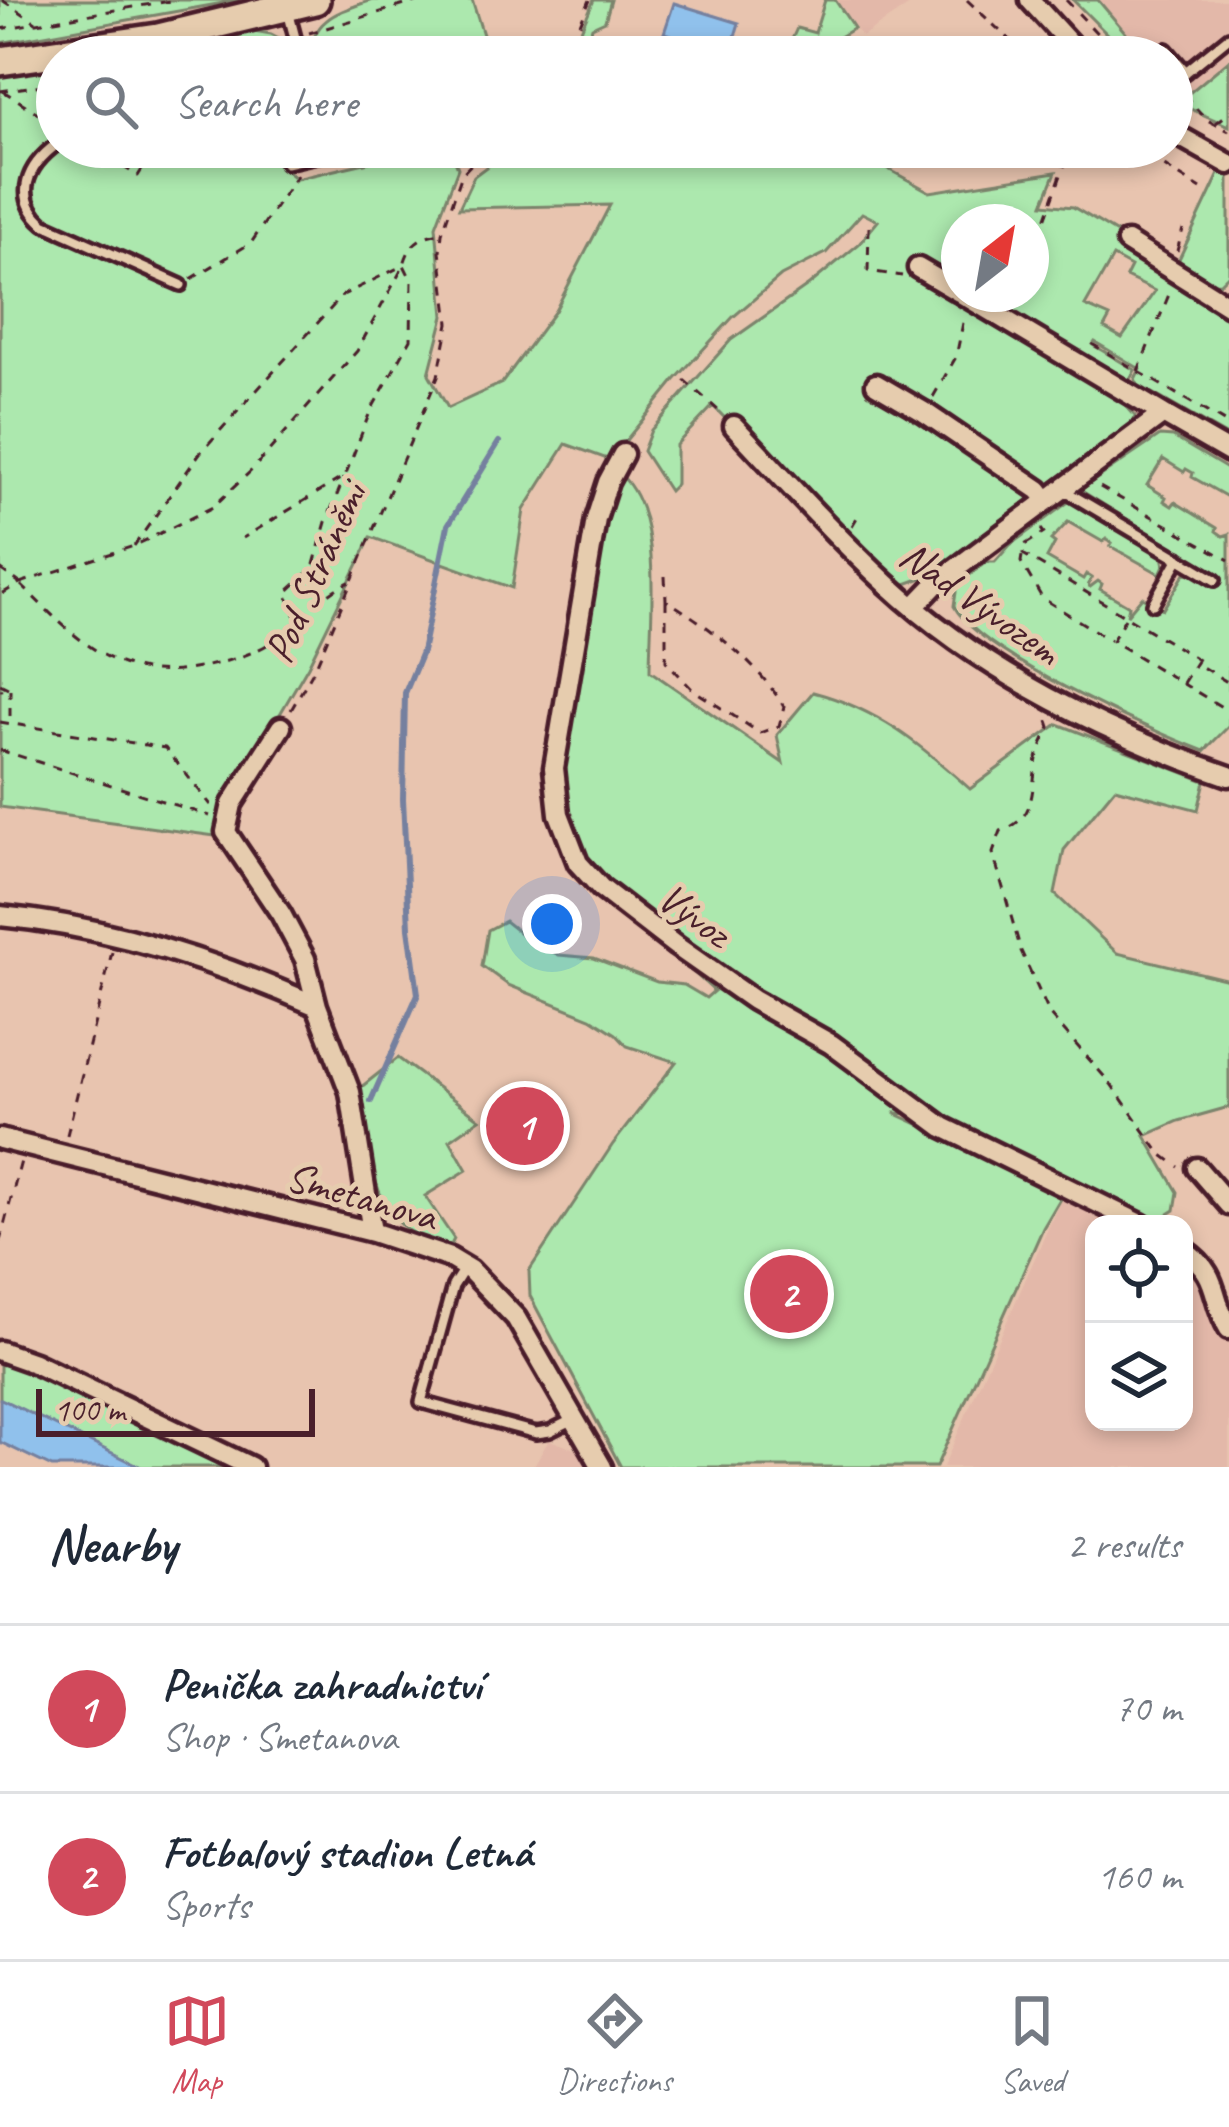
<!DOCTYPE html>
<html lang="en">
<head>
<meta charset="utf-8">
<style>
	:root { --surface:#fff; --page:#f6f6f7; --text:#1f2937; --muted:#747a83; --line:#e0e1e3; --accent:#d1495b }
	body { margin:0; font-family:Caveat,sans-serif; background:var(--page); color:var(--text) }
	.controls { position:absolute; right:36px; bottom:36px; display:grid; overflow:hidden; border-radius:24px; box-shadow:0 6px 18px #0003 }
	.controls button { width:108px; height:108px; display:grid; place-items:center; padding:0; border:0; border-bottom:3px solid var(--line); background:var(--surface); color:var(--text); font:60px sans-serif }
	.compass { position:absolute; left:941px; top:204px; width:108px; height:108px; border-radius:50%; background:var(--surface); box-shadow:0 6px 18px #0003; rotate:31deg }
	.scale { position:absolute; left:36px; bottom:30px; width:279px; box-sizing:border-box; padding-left:12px; border:6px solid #4a1f2b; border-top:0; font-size:33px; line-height:42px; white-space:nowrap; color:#4a1f2b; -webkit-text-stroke:9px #e6ccae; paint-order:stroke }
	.you { position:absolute; left:552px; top:924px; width:42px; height:42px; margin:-30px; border:9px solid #fff; border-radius:50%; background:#1a73e8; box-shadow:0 0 0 18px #1a73e833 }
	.badge { display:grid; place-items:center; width:78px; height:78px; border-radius:50%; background:var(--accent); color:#fff; font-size:39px; font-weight:700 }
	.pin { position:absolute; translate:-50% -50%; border:6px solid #fff; box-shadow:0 3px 12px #0006 }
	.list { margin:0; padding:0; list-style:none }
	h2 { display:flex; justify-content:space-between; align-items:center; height:156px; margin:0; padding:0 48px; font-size:51px }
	h2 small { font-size:39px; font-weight:400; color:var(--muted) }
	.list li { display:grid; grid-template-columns:78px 1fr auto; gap:36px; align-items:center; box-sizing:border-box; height:168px; padding:0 48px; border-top:3px solid var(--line) }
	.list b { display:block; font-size:45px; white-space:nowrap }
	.list p { margin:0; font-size:39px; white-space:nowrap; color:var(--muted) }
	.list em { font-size:39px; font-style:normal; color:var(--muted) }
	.icon { flex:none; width:66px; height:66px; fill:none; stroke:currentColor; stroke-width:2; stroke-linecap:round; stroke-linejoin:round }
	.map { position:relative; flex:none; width:1229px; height:1467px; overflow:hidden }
	.search { position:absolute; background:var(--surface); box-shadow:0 6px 18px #0003; left:36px; right:36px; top:36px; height:132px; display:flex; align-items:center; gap:30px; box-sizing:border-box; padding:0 42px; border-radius:66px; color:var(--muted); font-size:45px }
	.sheet { height:492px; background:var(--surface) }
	nav { display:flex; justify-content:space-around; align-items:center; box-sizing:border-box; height:168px; border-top:3px solid var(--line); background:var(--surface); font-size:33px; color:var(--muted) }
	nav a { display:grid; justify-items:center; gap:6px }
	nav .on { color:var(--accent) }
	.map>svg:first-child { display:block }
</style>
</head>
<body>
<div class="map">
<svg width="1229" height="1467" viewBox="0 0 1229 1467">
	<rect width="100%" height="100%" fill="#e8c4af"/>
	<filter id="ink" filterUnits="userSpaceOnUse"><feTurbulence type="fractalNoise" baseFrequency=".00833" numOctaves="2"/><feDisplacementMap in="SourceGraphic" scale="24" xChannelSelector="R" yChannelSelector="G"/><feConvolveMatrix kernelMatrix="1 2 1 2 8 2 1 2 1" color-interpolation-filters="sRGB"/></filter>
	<g filter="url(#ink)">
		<!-- built -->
		<path fill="#e3b8a9" d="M835 0H917L862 37Z
			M1079 0H1229V62L1179 102 1172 96V57H1127Z
			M1064 1192 1128 1224H1094V1422H1184V1259L1202 1272 1214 1325 1229 1342V1467H943Z
			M549 1440 578 1450 588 1467H533Z"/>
		<!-- green -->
		<path fill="#ace8ae" stroke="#7b846c" stroke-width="3" fill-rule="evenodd" d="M0 0H240L0 43Z
			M372 0H472L490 57H312C309 18 342 11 372 0Z
			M594 0H611L605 21 592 27 587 43 590 49 616 57H569Z
			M825 0H835L854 28 806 57H745L751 44 774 51 777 46H789L797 28 815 33Z
			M1073 0H1098L1146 57H1130Z
			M254 31 271 34 286 42 290 57H112Z
			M1229 60V126L1177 103Z
			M57 66V147H273L269 156 296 179 433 147H450L458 168 436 226 444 316 429 374 448 408 502 383 555 311 610 205 459 208 474 176 513 147H848L930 192 1056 172 1043 204 1073 207 1120 235 1121 242 1229 312V437L1138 385 1135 379 1140 369 1095 342 1093 345 1135 370 1119 398 1135 416 1134 421 925 577 903 585 887 584 713 406 676 445V484L669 491 643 451 651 430 731 340 809 285 859 244 878 221 862 213 826 253 781 276 733 317 675 380 610 460 566 444 524 510 512 588 371 537 308 666 217 822 230 838 0 807V74ZM959 222H1031V294H959ZM1113 257 1131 267 1126 277 1155 291 1122 338 1104 328 1110 317 1085 306Z
			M1220 172 1229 176V274L1220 283 1209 284 1179 264V259Z
			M1160 436 1173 437 1229 470V498L1192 477 1193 473 1186 469 1184 472 1163 459 1147 485 1166 497 1164 501 1172 506 1175 502 1217 528 1216 531 1223 536 1229 534V726L1204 751C1149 730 979 654 954 606L957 585 986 562H995L1010 545 1071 500 1161 553 1164 565 1160 574 1110 546 1112 543 1106 539 1103 542 1068 522 1051 540 1055 543 1047 558 1083 579 1086 574 1092 578 1088 584 1090 587 1098 581 1102 584 1100 589 1129 606 1127 615 1142 597 1163 609 1185 573 1197 574 1215 584 1219 576 1080 490Z
			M622 476C664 518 650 614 650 671L783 763 777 735 813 692C878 709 921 745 970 789L1058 724 1205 781 1198 810 1115 788 1064 850 1055 894 1117 953 1229 980V1107L1179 1121 1145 1136 1178 1192 1175 1210 1159 1220 943 1115 894 1113 1064 1192 1043 1228 936 1467H621L530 1296 529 1271 613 1144 676 1062 627 1046 616 1034 591 1018 508 985 482 966 488 930 505 921 530 941 559 955 594 958 657 982 684 985 706 998 714 991 681 961 695 953 599 878 575 841 562 788 571 700 590 624 605 519Z
			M398 1058 480 1119 450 1140 467 1170 425 1196 454 1239 451 1245C367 1237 370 1152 360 1088Z
			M0 1362 24 1371 229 1467H141L0 1399Z"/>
		<!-- water -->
		<path fill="#90c1ec" stroke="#74809f" stroke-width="3" d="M674 3 739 23 730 53 664 33Z
			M0 1399H1L141 1467H52L0 1442Z"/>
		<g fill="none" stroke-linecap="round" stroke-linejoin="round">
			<!-- stream -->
			<path stroke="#74809f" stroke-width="6" d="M371 1101 418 994 409 928 403 799 405 693 422 652 448 525 499 442"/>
			<defs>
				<path id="lane" d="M288 11 300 57
					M1166 49 1186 72
					M1172 83 1229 37
					M57 144C27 166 13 197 44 224L181 285
					M286 163 356 147
					M1060 488 1215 580
					M1153 604 1179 558
					M465 1267 453 1286 421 1402 536 1433 550 1431 572 1420"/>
				<path id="street" d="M1030 0 1082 57
					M1172 132 1229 164
					M1127 242 1229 306
					M918 268 959 292
					M962 294 1163 414
					M876 384 924 412 1039 490 1046 499
					M734 426C784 479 833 534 887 584 982 672 1108 734 1229 776
					M623 454 608 482 596 519 554 768 559 814 578 863 601 888 676 946 753 1000 831 1044 943 1127 1141 1224
					M914 607 938 582 1163 414 1229 452
					M281 727 232 804 226 832 281 914 305 959 317 1006 350 1092 372 1232
					M0 916C108 926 218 962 317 1006
					M0 1139 372 1232 450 1258 470 1270 516 1318 602 1467
					M1197 1168 1229 1205
					M1184 1250C1221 1275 1210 1297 1229 1329
					M0 1351 34 1363 251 1467"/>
				<path id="secondary" d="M0 61 158 38 315 0"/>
			</defs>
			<!-- lane casing -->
			<use href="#lane" stroke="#4a1f2b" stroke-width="18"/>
			<!-- street casing -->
			<use href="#street" stroke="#4a1f2b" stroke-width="27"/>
			<!-- secondary casing -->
			<use href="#secondary" stroke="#4a1f2b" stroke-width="36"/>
			<!-- path -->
			<path stroke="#4a1f2b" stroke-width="3" stroke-dasharray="9 9" stroke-linecap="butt" d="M2 0 36 22
				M967 0 1028 57
				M1066 0 1119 57
				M0 29 176 0
				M309 33 422 0
				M192 57 282 40
				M262 57 271 44
				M566 57 590 0
				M0 91 57 83
				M3 91 57 125
				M1184 95 1207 120 1229 131
				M1216 123 1229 113
				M92 147 138 176 156 147
				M164 147 191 164 202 147
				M1134 147 1201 189
				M869 227 868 271 902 276
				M1031 249 1035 248 1071 147
				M1177 251 1183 229
				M1031 259 1035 249
				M191 279 251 243 297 175
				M1092 344 1229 425
				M1138 371 1170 292
				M684 380 719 411
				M933 397 956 357 964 318
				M1100 487 1229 560
				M852 526 861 511
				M1041 529 1044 533 1023 546V554L1200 661 1202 667 1229 683
				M134 546 200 453 343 295 404 265 412 281 411 339 370 412 345 476 243 538
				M1022 556 1021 562 1042 598 1110 640
				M0 569 20 583 0 595
				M665 576 666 600C709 626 758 663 784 707L779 726 760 733 692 689 666 661V600
				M20 583 134 546 213 507 253 469 357 351 404 265C409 244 420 235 442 233
				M21 585C79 641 120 688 207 666 232 660 255 654 276 639 301 621 322 593 350 582
				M1125 618 1112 641 1225 709
				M298 622 286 593 313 568 326 522 344 478
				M1183 683 1197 661
				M0 684 10 689 0 690
				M10 689V723
				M291 710 316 666 438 376 449 323 440 251 442 233 462 174 487 147
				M1048 721 1050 727C1045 739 1037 752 1036 765 1031 795 1035 819 1001 831L993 853 1021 951 1050 1015 1111 1084 1160 1153 1179 1167
				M0 722 165 748 211 805
				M0 750 210 816
				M67 1135 112 952
				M0 1241 21 1161"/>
			<!-- lane -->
			<use href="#lane" stroke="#e6ccae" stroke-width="9"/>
			<!-- street -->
			<use href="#street" stroke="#e6ccae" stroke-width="18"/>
			<!-- secondary -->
			<use href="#secondary" stroke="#e6ccae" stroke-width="27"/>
		</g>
	</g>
	<g text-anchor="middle" stroke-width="10" stroke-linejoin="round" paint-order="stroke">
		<!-- street labels -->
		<g font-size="42" fill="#4a1f2b" stroke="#e6ccae">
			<text transform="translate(314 572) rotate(-66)" y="15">Pod Stráněmi</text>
			<text transform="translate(981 602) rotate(35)" y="15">Nad Vývozem</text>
			<text transform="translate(695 914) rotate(36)" y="15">Vývoz</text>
			<text transform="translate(362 1195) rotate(16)" y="15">Smetanova</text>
		</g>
	</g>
</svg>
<div class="controls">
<button><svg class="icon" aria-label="locate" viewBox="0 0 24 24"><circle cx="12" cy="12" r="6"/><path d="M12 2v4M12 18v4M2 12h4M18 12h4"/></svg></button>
<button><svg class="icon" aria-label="layers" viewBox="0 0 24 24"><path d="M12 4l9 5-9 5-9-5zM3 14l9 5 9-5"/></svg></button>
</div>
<svg class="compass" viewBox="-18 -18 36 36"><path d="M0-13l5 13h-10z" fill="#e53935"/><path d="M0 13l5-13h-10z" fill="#747a83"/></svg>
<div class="scale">100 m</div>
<div class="you"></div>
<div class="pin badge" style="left:525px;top:1126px">1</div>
<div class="pin badge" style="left:789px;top:1294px">2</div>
<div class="search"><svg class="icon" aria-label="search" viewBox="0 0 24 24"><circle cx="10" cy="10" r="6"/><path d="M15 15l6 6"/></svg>Search here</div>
</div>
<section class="sheet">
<h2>Nearby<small>2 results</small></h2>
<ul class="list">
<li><span class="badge">1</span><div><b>Penička zahradnictví</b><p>Shop · Smetanova</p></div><em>70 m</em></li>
<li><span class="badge">2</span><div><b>Fotbalový stadion Letná</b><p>Sports</p></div><em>160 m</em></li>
</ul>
</section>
<nav>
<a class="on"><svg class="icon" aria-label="map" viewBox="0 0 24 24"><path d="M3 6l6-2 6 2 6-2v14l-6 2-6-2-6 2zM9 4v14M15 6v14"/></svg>Map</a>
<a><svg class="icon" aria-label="directions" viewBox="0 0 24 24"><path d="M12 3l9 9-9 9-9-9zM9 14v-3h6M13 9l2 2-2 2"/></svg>Directions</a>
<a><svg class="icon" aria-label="saved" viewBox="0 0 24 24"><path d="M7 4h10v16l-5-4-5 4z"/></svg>Saved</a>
</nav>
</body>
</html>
